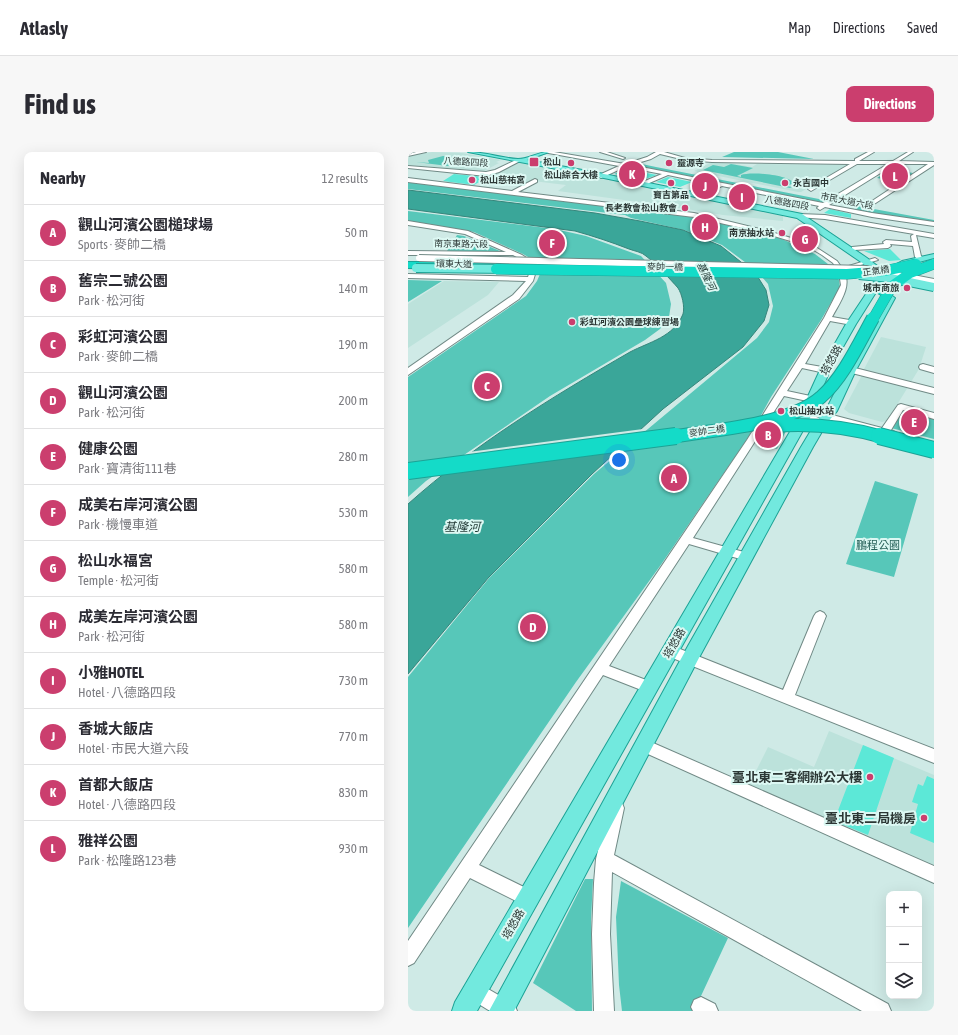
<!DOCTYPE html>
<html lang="en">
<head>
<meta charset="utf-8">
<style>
	:root { --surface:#fff; --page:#f7f7f7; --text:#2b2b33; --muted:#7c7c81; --line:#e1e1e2; --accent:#cb3e6e }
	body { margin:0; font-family:"Asap Condensed","Noto Sans TC",sans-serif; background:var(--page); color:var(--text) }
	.controls { position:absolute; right:12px; bottom:12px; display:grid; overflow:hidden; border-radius:8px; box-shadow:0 4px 16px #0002 }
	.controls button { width:36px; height:36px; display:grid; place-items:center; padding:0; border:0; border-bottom:1px solid var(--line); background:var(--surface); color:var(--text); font:20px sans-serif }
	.you { position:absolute; left:211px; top:308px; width:14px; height:14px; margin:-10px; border:3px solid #fff; border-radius:50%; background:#1a73e8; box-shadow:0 0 0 6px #1a73e833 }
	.badge { display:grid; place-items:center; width:26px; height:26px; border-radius:50%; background:var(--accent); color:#fff; font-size:13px; font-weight:700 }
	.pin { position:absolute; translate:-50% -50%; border:2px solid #fff; box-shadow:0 1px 4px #0006 }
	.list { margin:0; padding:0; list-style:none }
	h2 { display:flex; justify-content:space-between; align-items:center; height:52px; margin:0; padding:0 16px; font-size:17px }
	h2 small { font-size:13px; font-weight:400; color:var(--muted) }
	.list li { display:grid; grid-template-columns:26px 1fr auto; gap:12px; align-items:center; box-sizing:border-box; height:56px; padding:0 16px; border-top:1px solid var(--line) }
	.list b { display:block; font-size:15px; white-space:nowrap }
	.list p { margin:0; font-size:13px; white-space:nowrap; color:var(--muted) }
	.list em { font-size:13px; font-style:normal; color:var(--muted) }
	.icon { flex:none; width:22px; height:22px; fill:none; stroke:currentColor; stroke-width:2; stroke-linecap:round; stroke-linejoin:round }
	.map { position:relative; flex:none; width:526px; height:859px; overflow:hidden; border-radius:8px }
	header { display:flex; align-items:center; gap:24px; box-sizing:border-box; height:56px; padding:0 20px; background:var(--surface); border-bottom:1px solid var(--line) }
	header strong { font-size:19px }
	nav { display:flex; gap:22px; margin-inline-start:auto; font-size:14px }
	.intro { display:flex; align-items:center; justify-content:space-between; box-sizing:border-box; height:96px; padding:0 24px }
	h1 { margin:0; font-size:28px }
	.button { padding:10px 18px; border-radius:8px; background:var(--accent); color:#fff; font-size:14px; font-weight:700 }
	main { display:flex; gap:24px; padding:0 24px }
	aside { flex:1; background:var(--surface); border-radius:8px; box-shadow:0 4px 16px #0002 }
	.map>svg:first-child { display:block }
</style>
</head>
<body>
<header>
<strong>Atlasly</strong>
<nav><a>Map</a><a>Directions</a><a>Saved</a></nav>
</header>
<div class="intro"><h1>Find us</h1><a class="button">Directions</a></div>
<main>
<aside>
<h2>Nearby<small>12 results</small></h2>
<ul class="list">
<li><span class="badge">A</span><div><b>觀山河濱公園槌球場</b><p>Sports · 麥帥二橋</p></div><em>50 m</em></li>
<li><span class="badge">B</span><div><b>舊宗二號公園</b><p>Park · 松河街</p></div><em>140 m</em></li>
<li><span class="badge">C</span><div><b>彩虹河濱公園</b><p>Park · 麥帥二橋</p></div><em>190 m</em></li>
<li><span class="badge">D</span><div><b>觀山河濱公園</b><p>Park · 松河街</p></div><em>200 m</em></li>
<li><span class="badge">E</span><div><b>健康公園</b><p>Park · 寶清街111巷</p></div><em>280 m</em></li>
<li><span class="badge">F</span><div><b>成美右岸河濱公園</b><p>Park · 機慢車道</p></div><em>530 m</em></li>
<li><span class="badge">G</span><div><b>松山水福宮</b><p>Temple · 松河街</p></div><em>580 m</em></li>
<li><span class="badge">H</span><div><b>成美左岸河濱公園</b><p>Park · 松河街</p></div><em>580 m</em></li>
<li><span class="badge">I</span><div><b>小雅HOTEL</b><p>Hotel · 八德路四段</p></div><em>730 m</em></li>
<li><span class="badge">J</span><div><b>香城大飯店</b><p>Hotel · 市民大道六段</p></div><em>770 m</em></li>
<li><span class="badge">K</span><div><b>首都大飯店</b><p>Hotel · 八德路四段</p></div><em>830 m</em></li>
<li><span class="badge">L</span><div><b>雅祥公園</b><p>Park · 松隆路123巷</p></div><em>930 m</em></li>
</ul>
</aside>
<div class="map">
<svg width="526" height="859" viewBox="0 0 526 859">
	<rect width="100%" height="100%" fill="#cfeae6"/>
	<!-- built -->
	<path fill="#bce2db" d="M24 0 54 1 93 8 88 10 91 11 76 19 0 13V4Z
		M111 10 375 61V69L315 63 260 54 150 39 158 33 125 29 114 35 72 30Z
		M302 11H321L344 15 349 12 439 13 393 40H390L286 19Z
		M36 129 91 130 80 143 0 196V152Z
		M473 185 518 195 511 217 503 230 455 219Z
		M454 223 500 235 479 269 474 270 441 261 436 257Z
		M421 579 526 623V718L341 633 360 595 406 615Z"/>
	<!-- green -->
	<path fill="#57c7b9" d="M326 0H370L406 7 314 5Z
		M35 4 45 5 50 7 38 12 41 13 40 14 8 10 21 11 20 8Z
		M229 11 248 15 421 49 413 53 222 13Z
		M323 12 345 16 329 24 333 25V23C343 19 381 23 386 31L379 34 384 35 382 36 295 18 305 13 316 15Z
		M483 17 505 21 492 30 469 26Z
		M0 30 248 59 320 72 374 87 407 102 420 112 426 120 431 128 432 135 413 168 363 245 344 280 252 414 168 530 0 776V525L82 425 186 322 349 186 361 170 365 154 360 132 349 119 314 93 276 78 223 66 217 63 0 37Z
		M444 53 526 68V71L450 59Z
		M0 59 147 77 178 84 233 104 258 131 263 152 261 165 252 177 237 188 142 244 18 329 0 345V225L118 144 129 129 132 122 131 115 127 109 115 102 66 80 0 69Z
		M49 83 56 84 92 99 91 101 39 99Z
		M0 128 34 129 0 150Z
		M494 256 526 265V287L483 276Z
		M380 275 369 297 341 289 349 277Z
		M467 329 510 342 486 425 438 412Z
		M177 727H185L183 768 184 859H168L125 831Z
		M213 729 320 786 286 859H214L211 833 208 765Z"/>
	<!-- water -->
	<path fill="#3aa699" stroke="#36857b" d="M0 38 187 61 232 69 275 78 313 94 348 122 358 138 361 153 356 169 335 195 255 257 184 322 81 425 0 522V352C67 292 144 245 222 200 241 190 266 185 275 162 277 155 274 142 270 136 264 129 245 109 238 104 234 100 226 99 221 97 203 90 185 84 167 79L0 57Z"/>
	<!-- pier -->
	<path fill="#cfeae6" d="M235 277 214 296 32 321 61 300Z"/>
	<!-- building -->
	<path fill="#5ce8d7" d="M217 17 249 23 237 27 206 22Z
		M46 22 78 25H80L66 33 35 29Z
		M260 25 284 30 272 35 248 30Z
		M422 57 443 62V66L416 61Z
		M482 97 493 108 481 109 456 99Z
		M455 593 486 606 460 683 426 669Z
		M519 624 526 627V691L502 681 510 652 504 650 510 632 515 634Z"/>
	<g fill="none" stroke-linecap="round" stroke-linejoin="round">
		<defs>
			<path id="minor" d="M8 0H18L0 4V2Z
				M135 0H146L217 12 239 5 248 0H256L277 6 304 8 447 9V7L460 0H466L451 9H485L500 0H505L491 9 526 10V13L460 56 455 55 520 12H487L421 53 464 61 526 70V74L464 65 417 55 412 58 409 56 411 54 314 34 295 43 292 41 293 40 308 33 260 23 239 32 237 31V29L254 22 217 15 193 26 190 24 191 23 211 14ZM252 2 277 8 304 10 442 12 401 36 400 37 403 39 449 12H480L415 51 223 13 243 7Z
				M192 0H199L217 6 215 7Z
				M110 7 114 8 91 20 78 24 0 16V14L78 20 87 18Z
				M0 26 104 39 127 27 129 28V30L110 40 286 61 360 79 403 92 429 109 434 116 467 106 470 108 435 118C445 133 432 150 424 165L447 169 448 171 444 173 422 169 397 212 420 216 421 218 417 221 394 216 379 239 407 245 408 247 404 250 376 244 285 386 343 402 345 405 343 408 339 409 281 392 201 514 246 531 248 535 246 539 241 541 195 523 71 713 126 740 129 746 126 752 120 755 62 726 6 811 0 814V789L339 288 416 166 433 133 431 121 425 111 414 103 399 94 356 81 286 65 0 30Z
				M391 62 417 63 526 82V86L508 83 513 104 516 107 513 109 507 105 505 94 482 92 483 94 480 96 446 98 444 97V95L476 92 475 90 478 88 504 90 503 84 506 82 417 67 389 65 388 64Z
				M0 69 60 79 114 103 120 107 128 119 125 129 111 147 0 223V216L105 143 118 129 0 126V122L120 125 122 119 116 109 105 103H0V99L98 100 57 82 0 73Z
				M515 212 526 215V221L512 217 511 215 512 213Z
				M443 215 526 236V242L440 220 439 218Z
				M493 252 526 261V267L495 258 483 278 489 281 484 284 406 264 404 262 409 259 474 276 490 253Z
				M397 261 425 271 427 273 422 276 394 266 392 264 394 262Z
				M412 459 416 461 418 464 387 543 526 597V611L257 503 255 499 257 495 262 494 267 495 375 538 406 464 408 461Z
				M236 587 526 714V731L231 598 229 593 231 588Z
				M208 649 214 651 216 656 206 703 480 852 483 859H454L204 720 202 782 206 859H186L184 782 186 731 188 707 200 656 202 651Z
				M68 830 106 852 109 859H82L61 846 59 839 61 832Z
				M293 845 307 852 310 859H285L283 855 286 848Z"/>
			<path id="major" d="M60 0C77 0 93 6 110 7 120 7 130 0 141 0L119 8 191 21 394 62 459 106 476 119 494 109 526 102V106L500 113 482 123 485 125 484 127 477 126 448 172 422 218 402 266 69 859H44L47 850 390 266 412 218 438 172 470 124 453 110 389 66 191 25Z
				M483 143 487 146 448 218 429 259 419 271 405 295 293 502 106 859H81L280 494 393 295 408 270 418 258 438 218 479 146Z"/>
			<path id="highway" d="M17 108 93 109 98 112 93 115 34 114 29 117 0 116V110H12Z
				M475 120 480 123 482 133 477 142 473 143 468 140 472 133 470 123Z"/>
		</defs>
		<!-- minor casing -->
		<use href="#minor" stroke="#718a86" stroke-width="2"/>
		<!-- major casing -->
		<use href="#major" stroke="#1ca295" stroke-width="2"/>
		<!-- highway casing -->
		<use href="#highway" stroke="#1ca295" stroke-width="2"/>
		<!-- minor -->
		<use href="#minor" fill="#fff" fill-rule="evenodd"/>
		<!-- major -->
		<use href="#major" fill="#72e9de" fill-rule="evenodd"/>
		<!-- highway -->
		<use href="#highway" fill="#14dbc8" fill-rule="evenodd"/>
		<defs>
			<path id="minor-bridge" d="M11 106 458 117 526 130"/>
			<path id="major-bridge" d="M8 116 103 117
				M451 123 482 126 526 135"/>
			<path id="highway-bridge-far2" d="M88 117 439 122 476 119 508 112
				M465 167 484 134 502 121 526 112"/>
			<path id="highway-bridge-far1" d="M367 274C404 271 439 275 475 285
				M260 285C301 279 382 273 413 245 435 226 451 191 465 166"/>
			<path id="highway-bridge" d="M471 284 526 298
				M0 319 268 284"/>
		</defs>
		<!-- minor-bridge casing -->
		<use href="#minor-bridge" stroke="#718a86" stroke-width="8" stroke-linecap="butt"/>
		<!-- major-bridge casing -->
		<use href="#major-bridge" stroke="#1ca295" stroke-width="10" stroke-linecap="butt"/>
		<!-- highway-bridge-far2 casing -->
		<use href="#highway-bridge-far2" stroke="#1ca295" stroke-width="11" stroke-linecap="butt"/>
		<!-- highway-bridge-far1 casing -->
		<use href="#highway-bridge-far1" stroke="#1ca295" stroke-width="14" stroke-linecap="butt"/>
		<!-- highway-bridge casing -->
		<use href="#highway-bridge" stroke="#1ca295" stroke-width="18" stroke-linecap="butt"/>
		<!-- minor-bridge -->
		<use href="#minor-bridge" stroke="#fff" stroke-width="6"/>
		<!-- major-bridge -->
		<use href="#major-bridge" stroke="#72e9de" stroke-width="8"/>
		<!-- highway-bridge-far2 -->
		<use href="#highway-bridge-far2" stroke="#14dbc8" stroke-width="10"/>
		<!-- highway-bridge-far1 -->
		<use href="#highway-bridge-far1" stroke="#14dbc8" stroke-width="12"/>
		<!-- highway-bridge -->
		<use href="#highway-bridge" stroke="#14dbc8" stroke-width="16"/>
	</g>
	<!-- markers -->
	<g fill="#cb3e6e" stroke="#dcf8f3" stroke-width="1.5">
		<rect x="121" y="5" width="10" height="10" rx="2"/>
		<circle cx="163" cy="11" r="4"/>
		<circle cx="261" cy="11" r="4"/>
		<circle cx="64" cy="28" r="4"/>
		<circle cx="263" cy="31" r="4"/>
		<circle cx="377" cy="31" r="4"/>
		<circle cx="277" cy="56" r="4"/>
		<circle cx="374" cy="81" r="4"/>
		<circle cx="499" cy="136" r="4"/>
		<circle cx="164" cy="170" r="4"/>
		<circle cx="373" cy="259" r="4"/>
		<circle cx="462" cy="625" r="4"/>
		<circle cx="516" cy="666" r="4"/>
	</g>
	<g text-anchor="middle" stroke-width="4" stroke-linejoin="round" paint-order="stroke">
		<!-- far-street labels -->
		<g font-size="9" fill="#2c3735" stroke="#dcf8f3">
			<text transform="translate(58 10) rotate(3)" y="3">八德路四段</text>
			<text transform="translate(439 49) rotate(11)" y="3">市民大道六段</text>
			<text transform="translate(379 51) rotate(10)" y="3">八德路四段</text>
			<text transform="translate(53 92) rotate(1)" y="3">南京東路六段</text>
			<text transform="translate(46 112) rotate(1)" y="3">環東大道</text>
			<text transform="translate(257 115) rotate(1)" y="3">麥帥一橋</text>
			<text transform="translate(468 119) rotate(-8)" y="3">正氣橋</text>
			<text transform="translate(299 279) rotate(-8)" y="3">麥帥二橋</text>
		</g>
		<!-- far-poi labels -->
		<g font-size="9" font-weight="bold" fill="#2c3735" stroke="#dcf8f3" text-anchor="start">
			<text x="135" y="13">松山</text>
			<text x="269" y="14">靈源寺</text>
			<text x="163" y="26" text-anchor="middle">松山綜合大樓</text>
			<text x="72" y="31">松山慈祐宮</text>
			<text x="385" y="34">永吉國中</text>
			<text x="263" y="46" text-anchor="middle">寶吉第品</text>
			<text x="269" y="59" text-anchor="end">長老教會松山教會</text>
			<text x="366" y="84" text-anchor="end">南京抽水站</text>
			<text x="491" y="139" text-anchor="end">城市商旅</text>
			<text x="172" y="173">彩虹河濱公園壘球練習場</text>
			<text x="381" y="262">松山抽水站</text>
		</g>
		<!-- far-water labels -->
		<g font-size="10" font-style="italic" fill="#1e3632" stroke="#dcf8f3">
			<text transform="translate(299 124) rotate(64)" y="4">基隆河</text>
		</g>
		<!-- street labels -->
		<g font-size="11" fill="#2c3735" stroke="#dcf8f3">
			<text transform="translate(423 208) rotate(-61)" y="4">塔悠路</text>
			<text transform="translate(266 491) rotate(-60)" y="4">塔悠路</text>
			<text transform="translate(105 772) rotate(-60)" y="4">塔悠路</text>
		</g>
		<!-- park labels -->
		<g font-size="11" fill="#266058" stroke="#dcf8f3">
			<text x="470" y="397">鵬程公園</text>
		</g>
		<!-- water labels -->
		<g font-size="12" font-style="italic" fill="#1e3632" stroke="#dcf8f3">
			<text x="54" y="379">基隆河</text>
		</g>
		<!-- near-poi labels -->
		<g font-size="13" font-weight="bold" fill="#2c3735" stroke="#dcf8f3" text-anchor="end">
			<text x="454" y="630">臺北東二客網辦公大樓</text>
			<text x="508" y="671">臺北東二局機房</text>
		</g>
	</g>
</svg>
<div class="controls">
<button>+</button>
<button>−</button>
<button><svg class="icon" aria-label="layers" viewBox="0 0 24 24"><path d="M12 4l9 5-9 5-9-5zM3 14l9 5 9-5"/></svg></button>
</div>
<div class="you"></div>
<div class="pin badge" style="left:266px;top:326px">A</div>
<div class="pin badge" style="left:360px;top:283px">B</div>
<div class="pin badge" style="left:79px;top:234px">C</div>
<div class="pin badge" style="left:125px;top:475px">D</div>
<div class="pin badge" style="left:506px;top:270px">E</div>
<div class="pin badge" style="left:144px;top:91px">F</div>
<div class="pin badge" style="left:397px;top:87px">G</div>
<div class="pin badge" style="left:297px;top:75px">H</div>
<div class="pin badge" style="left:334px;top:45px">I</div>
<div class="pin badge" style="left:297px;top:34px">J</div>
<div class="pin badge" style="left:224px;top:22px">K</div>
<div class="pin badge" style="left:487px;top:24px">L</div>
</div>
</main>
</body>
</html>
